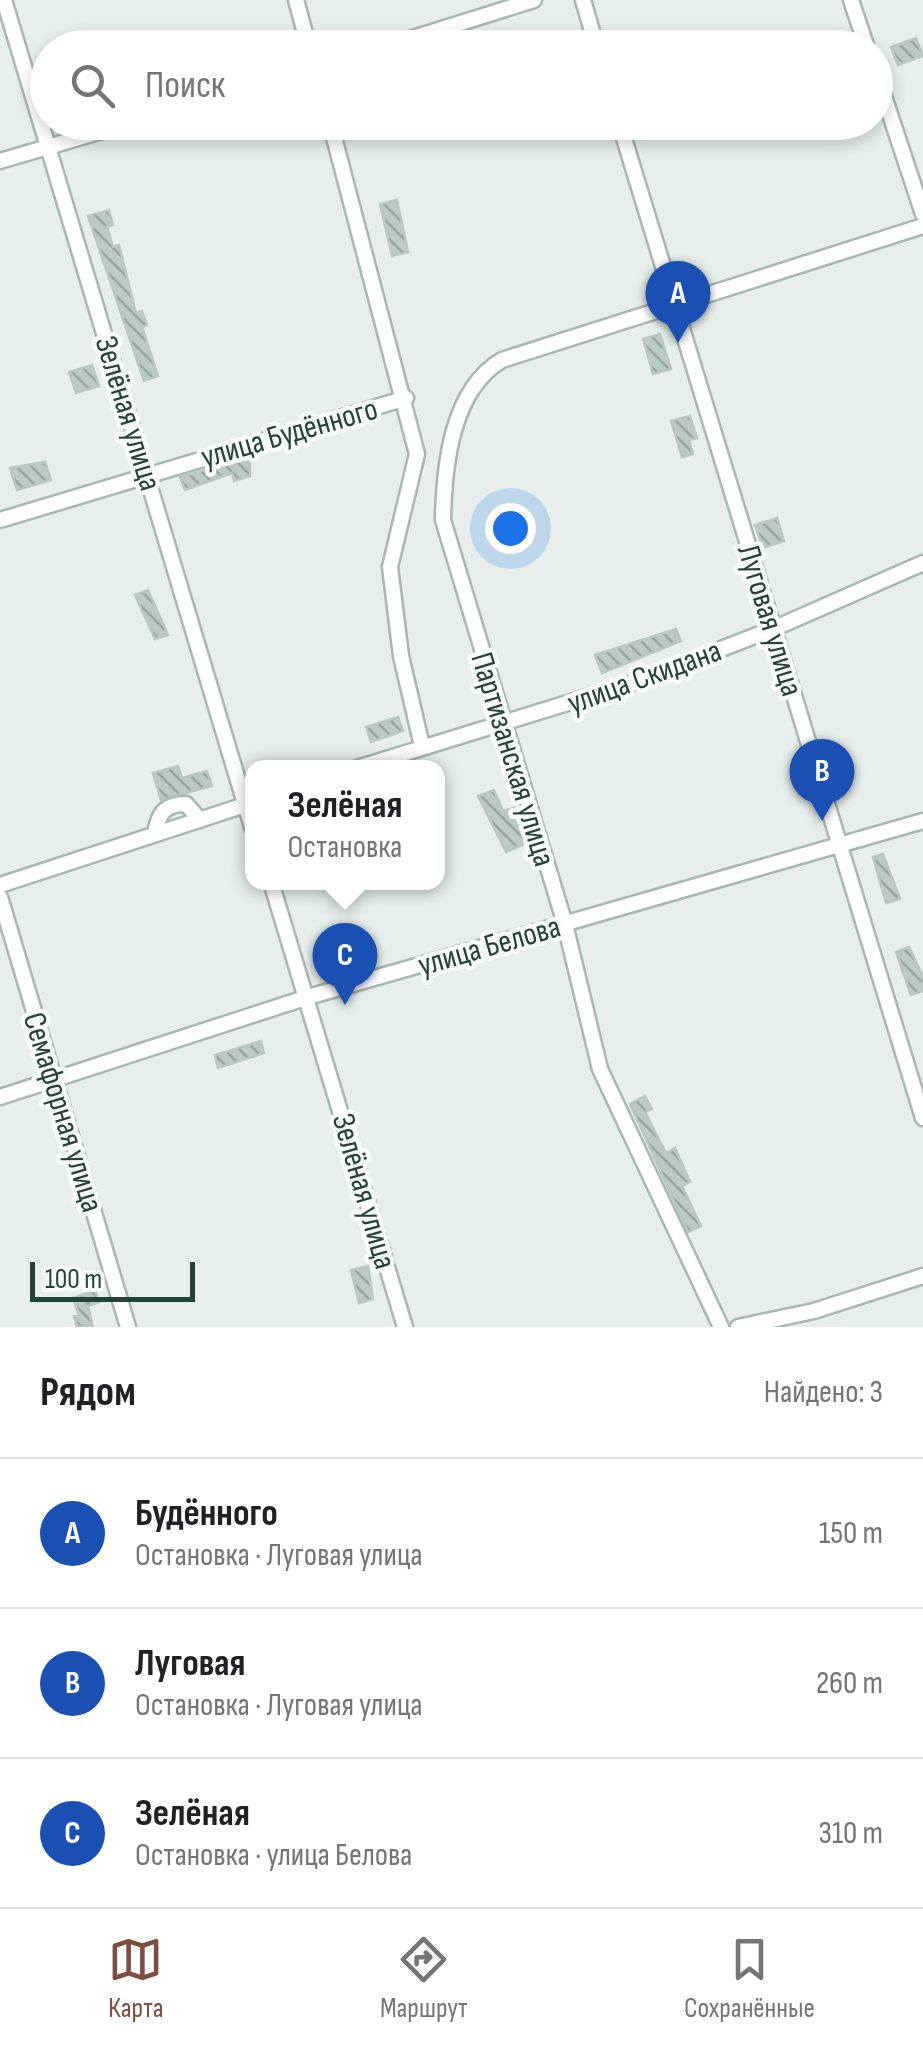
<!DOCTYPE html>
<html lang="ru">
<head>
<meta charset="utf-8">
<style>
	:root { --surface:#fff; --page:#f2f2f2; --text:#202124; --muted:#757577; --line:#e0e0e0; --accent:#7f4e3f }
	body { margin:0; font-family:"Sofia Sans Condensed",sans-serif; background:var(--page); color:var(--text) }
	.scale { position:absolute; left:30px; bottom:25px; width:165px; box-sizing:border-box; padding-left:10px; border:5px solid #24423a; border-top:0; font-size:28px; line-height:35px; white-space:nowrap; color:#24423a; -webkit-text-stroke:8px #f7fbf9; paint-order:stroke }
	.you { position:absolute; left:510px; top:528px; width:35px; height:35px; margin:-25px; border:8px solid #fff; border-radius:50%; background:#1a73e8; box-shadow:0 0 0 15px #1a73e833 }
	.badge { display:grid; place-items:center; width:65px; height:65px; border-radius:50%; background:var(--accent); color:#fff; font-size:32px; font-weight:700 }
	.pin { position:absolute; translate:-50% -82px; filter:drop-shadow(0 2px 5px #0008) }
	.pin::after { content:''; position:absolute; top:52px; width:35px; height:30px; background:inherit; clip-path:polygon(0 0,100% 0,50% 100%) }
	.popup { position:absolute; left:245px; top:760px; width:200px; height:130px; box-sizing:border-box; display:grid; place-content:center; border-radius:20px; background:var(--surface); filter:drop-shadow(0 2px 8px #0005); font-size:32px; white-space:nowrap; color:var(--muted) }
	.popup b { font-size:38px; color:var(--text) }
	.popup::after { content:''; position:absolute; left:50%; top:100%; margin-left:-20px; border:20px solid transparent; border-top-color:var(--surface) }
	.list { margin:0; padding:0; list-style:none }
	h2 { display:flex; justify-content:space-between; align-items:center; height:130px; margin:0; padding:0 40px; font-size:42px }
	h2 small { font-size:32px; font-weight:400; color:var(--muted) }
	.list li { display:grid; grid-template-columns:65px 1fr auto; gap:30px; align-items:center; box-sizing:border-box; height:150px; padding:0 40px; border-top:2px solid var(--line) }
	.list b { display:block; font-size:38px; white-space:nowrap }
	.list p { margin:0; font-size:32px; white-space:nowrap; color:var(--muted) }
	.list em { font-size:32px; font-style:normal; color:var(--muted) }
	.icon { flex:none; width:55px; height:55px; fill:none; stroke:currentColor; stroke-width:2; stroke-linecap:round; stroke-linejoin:round }
	.map { position:relative; flex:none; width:923px; height:1327px; overflow:hidden }
	.search { position:absolute; background:var(--surface); box-shadow:0 5px 15px #0003; left:30px; right:30px; top:30px; height:110px; display:flex; align-items:center; gap:25px; box-sizing:border-box; padding:0 35px; border-radius:55px; color:var(--muted); font-size:38px }
	.sheet { height:580px; background:var(--surface) }
	nav { display:flex; justify-content:space-around; align-items:center; box-sizing:border-box; height:140px; border-top:2px solid var(--line); background:var(--surface); font-size:28px; color:var(--muted) }
	nav a { display:grid; justify-items:center; gap:5px }
	nav .on { color:var(--accent) }
	.map>svg:first-child { display:block }
</style>
</head>
<body>
<div class="map">
<svg width="923" height="1327" viewBox="0 0 923 1327">
	<defs>
		<pattern id="building-back-hatch" width="6" height="6" patternUnits="userSpaceOnUse" patternTransform="scale(2.5)"><rect width="6" height="6" fill="#bbcac4"/><path d="M-1 5l2 2M0 0l6 6M5-1l2 2" fill="none" stroke="#98a6a0"/></pattern>
	</defs>
	<rect width="100%" height="100%" fill="#e6efeb"/>
	<!-- building -->
	<path fill="url(#building-back-hatch)" stroke="#b8c9c2" stroke-width="2.5" d="M916 38 923 56 898 65 891 47Z
		M397 200 408 252 392 256 380 204Z
		M109 210 113 225 107 226 113 247 119 245 136 313 142 311 147 325 142 327 158 376 144 381 88 216Z
		M660 334 671 369 653 374 643 339Z
		M92 365 99 386 76 393 69 372Z
		M690 416 697 438 689 440 693 454 682 457 671 421Z
		M250 458V476L234 481 232 473 185 490 180 477Z
		M45 462 51 480 17 490 10 468Z
		M777 518 784 541 763 548 755 525Z
		M148 590 168 635 155 639 135 595Z
		M676 629 681 641 602 673 595 655Z
		M398 717 403 731 371 742 366 727Z
		M178 766 182 778 207 771 212 786 161 800 153 773Z
		M494 790 503 811 514 808 527 843 506 852 478 796Z
		M883 854 900 899 886 903 873 857Z
		M909 947 923 977V991L911 995 896 952Z
		M261 1041 264 1053 218 1068 215 1055Z
		M645 1096 652 1109 645 1112 666 1153 675 1148 690 1182 682 1186 701 1226 688 1232 630 1104Z
		M368 1266 373 1299 359 1303 351 1270Z
		M95 1290 99 1302 88 1306 93 1327H77L74 1316 79 1315 73 1298Z"/>
	<g fill="none" stroke-linecap="round" stroke-linejoin="round">
		<defs>
			<path id="minor" d="M4 0 252 827
				M296 0 309 48
				M583 0 597 48
				M851 0 867 48
				M381 48 534 0
				M876 72 923 214
				M330 122 417 454 390 567 401 656 422 746
				M619 122 923 1118
				M0 161 133 122
				M0 520 406 398
				M357 768 642 680 775 628 923 563
				M155 834C158 814 164 804 186 804L200 820
				M271 882 405 1327
				M0 885 251 803
				M0 897 128 1327
				M0 1097 308 997 923 821
				M721 1327 600 1069 565 924 443 520C444 467 451 390 502 360L923 226
				M738 1327 814 1311 923 1276"/>
		</defs>
		<!-- minor casing -->
		<use href="#minor" stroke="#a8b8b2" stroke-width="19"/>
		<!-- minor -->
		<use href="#minor" stroke="#fff" stroke-width="14"/>
	</g>
	<g text-anchor="middle" stroke-width="9" stroke-linejoin="round" paint-order="stroke">
		<!-- street labels -->
		<g font-size="32" fill="#24423a" stroke="#f7fbf9">
			<text transform="translate(129 413) rotate(73)" y="11">Зелёная улица</text>
			<text transform="translate(289 432) rotate(-16)" y="11">улица Будённого</text>
			<text transform="translate(771 620) rotate(73)" y="11">Луговая улица</text>
			<text transform="translate(644 676) rotate(-20)" y="11">улица Скидана</text>
			<text transform="translate(514 759) rotate(73)" y="11">Партизанская улица</text>
			<text transform="translate(489 945) rotate(-16)" y="11">улица Белова</text>
			<text transform="translate(64 1112) rotate(73)" y="11">Семафорная улица</text>
			<text transform="translate(365 1191) rotate(74)" y="11">Зелёная улица</text>
		</g>
	</g>
</svg>
<div class="scale">100 m</div>
<div class="you"></div>
<div class="pin badge" style="left:678px;top:343px;background:#1a4fb4">A</div>
<div class="pin badge" style="left:822px;top:821px;background:#1a4fb4">B</div>
<div class="pin badge" style="left:345px;top:1005px;background:#1a4fb4">C</div>
<div class="popup"><b>Зелёная</b>Остановка</div>
<div class="search"><svg class="icon" aria-label="search" viewBox="0 0 24 24"><circle cx="10" cy="10" r="6"/><path d="M15 15l6 6"/></svg>Поиск</div>
</div>
<section class="sheet">
<h2>Рядом<small>Найдено: 3</small></h2>
<ul class="list">
<li><span class="badge" style="background:#1a4fb4">A</span><div><b>Будённого</b><p>Остановка · Луговая улица</p></div><em>150 m</em></li>
<li><span class="badge" style="background:#1a4fb4">B</span><div><b>Луговая</b><p>Остановка · Луговая улица</p></div><em>260 m</em></li>
<li><span class="badge" style="background:#1a4fb4">C</span><div><b>Зелёная</b><p>Остановка · улица Белова</p></div><em>310 m</em></li>
</ul>
</section>
<nav>
<a class="on"><svg class="icon" aria-label="map" viewBox="0 0 24 24"><path d="M3 6l6-2 6 2 6-2v14l-6 2-6-2-6 2zM9 4v14M15 6v14"/></svg>Карта</a>
<a><svg class="icon" aria-label="directions" viewBox="0 0 24 24"><path d="M12 3l9 9-9 9-9-9zM9 14v-3h6M13 9l2 2-2 2"/></svg>Маршрут</a>
<a><svg class="icon" aria-label="saved" viewBox="0 0 24 24"><path d="M7 4h10v16l-5-4-5 4z"/></svg>Сохранённые</a>
</nav>
</body>
</html>
